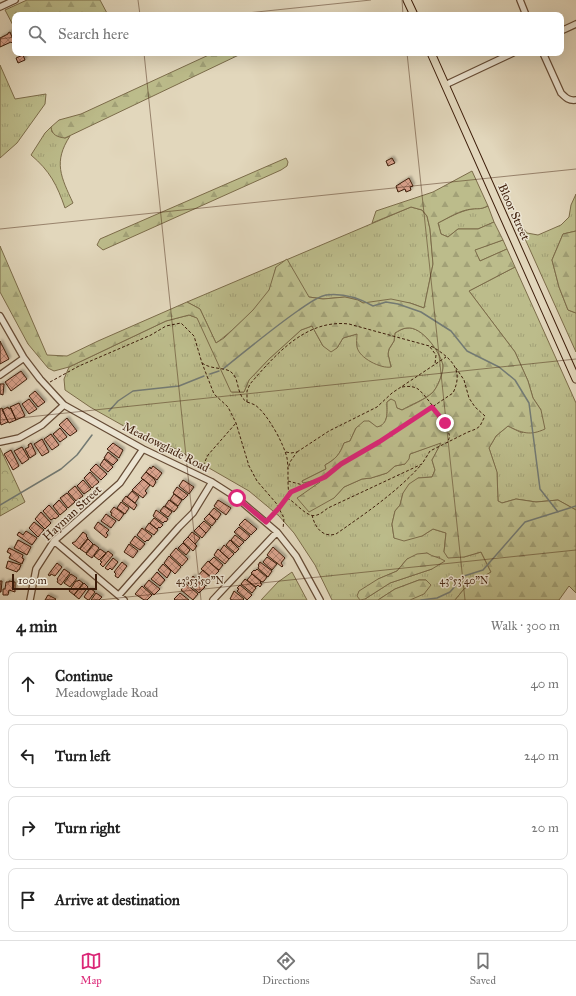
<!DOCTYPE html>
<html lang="en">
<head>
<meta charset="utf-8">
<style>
	:root { --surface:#fff; --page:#f6f6f6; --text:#222; --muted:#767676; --line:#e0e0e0; --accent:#db2777 }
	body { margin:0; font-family:"IM FELL Great Primer",serif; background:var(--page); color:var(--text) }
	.scale { position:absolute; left:12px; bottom:10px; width:85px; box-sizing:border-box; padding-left:4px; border:2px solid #3d1d0a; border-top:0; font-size:11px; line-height:14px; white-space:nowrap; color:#3d1d0a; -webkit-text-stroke:3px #ece5d3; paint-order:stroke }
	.stop { position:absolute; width:12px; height:12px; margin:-9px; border:3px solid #db2777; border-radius:50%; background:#fff }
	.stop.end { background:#db2777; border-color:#fff; box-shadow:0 1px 4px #0008 }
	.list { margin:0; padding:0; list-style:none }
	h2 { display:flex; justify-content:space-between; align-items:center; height:52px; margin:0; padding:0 16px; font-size:17px }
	h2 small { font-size:13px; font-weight:400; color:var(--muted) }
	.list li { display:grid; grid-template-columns:26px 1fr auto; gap:12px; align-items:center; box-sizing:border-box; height:64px; margin:0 8px 8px; padding:0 8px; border:1px solid var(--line); border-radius:8px }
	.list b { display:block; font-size:15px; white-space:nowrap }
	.list p { margin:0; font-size:13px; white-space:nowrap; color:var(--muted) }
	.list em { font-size:13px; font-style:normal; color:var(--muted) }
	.icon { flex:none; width:22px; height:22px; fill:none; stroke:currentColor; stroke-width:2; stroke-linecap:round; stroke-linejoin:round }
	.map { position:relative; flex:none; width:576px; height:600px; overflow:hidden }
	.search { position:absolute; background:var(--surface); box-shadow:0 4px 16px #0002; left:12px; right:12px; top:12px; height:44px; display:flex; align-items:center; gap:10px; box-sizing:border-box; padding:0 14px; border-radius:8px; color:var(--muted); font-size:15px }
	.sheet { height:340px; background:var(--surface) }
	nav { display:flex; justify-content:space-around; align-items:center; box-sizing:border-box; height:56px; border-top:1px solid var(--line); background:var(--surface); font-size:11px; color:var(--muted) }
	nav a { display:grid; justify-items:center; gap:2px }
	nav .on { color:var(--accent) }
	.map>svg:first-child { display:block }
</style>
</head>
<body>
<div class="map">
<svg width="576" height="600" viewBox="0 0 576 600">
	<defs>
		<pattern id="grass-tufts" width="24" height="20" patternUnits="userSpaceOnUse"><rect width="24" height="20" fill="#bcbc8b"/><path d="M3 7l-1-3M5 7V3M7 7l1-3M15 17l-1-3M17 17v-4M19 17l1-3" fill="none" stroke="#a2a177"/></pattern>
		<pattern id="forest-firs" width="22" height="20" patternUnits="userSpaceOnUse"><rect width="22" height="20" fill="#bcbc8b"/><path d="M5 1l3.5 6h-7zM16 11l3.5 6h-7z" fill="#a2a177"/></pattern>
		<pattern id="park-crowns" width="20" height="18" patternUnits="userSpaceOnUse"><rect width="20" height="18" fill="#bcbc8b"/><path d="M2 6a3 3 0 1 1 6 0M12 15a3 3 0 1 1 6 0" fill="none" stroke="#a2a177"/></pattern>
		<pattern id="building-cross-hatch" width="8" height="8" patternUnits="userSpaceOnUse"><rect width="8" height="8" fill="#d8a18b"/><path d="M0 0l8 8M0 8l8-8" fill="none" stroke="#b08370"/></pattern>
		<filter id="shadow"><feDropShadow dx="2" dy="-2" stdDeviation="1" flood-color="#0004"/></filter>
	</defs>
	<rect width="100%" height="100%" fill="#e2d7bc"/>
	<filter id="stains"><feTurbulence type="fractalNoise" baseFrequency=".005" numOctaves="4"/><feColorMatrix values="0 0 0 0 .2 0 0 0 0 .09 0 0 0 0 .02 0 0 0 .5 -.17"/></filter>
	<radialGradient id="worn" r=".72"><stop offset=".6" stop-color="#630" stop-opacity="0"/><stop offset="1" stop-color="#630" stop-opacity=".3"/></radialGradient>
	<!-- grass -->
	<path fill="url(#grass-tufts)" stroke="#7c6c4a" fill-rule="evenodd" d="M0 65 15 99 46 94 45 104 17 143 0 158Z
		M51 127 52 132 65 138 70 136C53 162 61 177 73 203L65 208C57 185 50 171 31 155L45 133Z
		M576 194V231L563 234 552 260 559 287 568 310 576 313V352L517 221 527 233 538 235 561 225 569 217 571 205Z
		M488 206 494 222 478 229H458L448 237 441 234 438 223C448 218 460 211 472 209 479 208 479 210 488 206Z
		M411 207 422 210 427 216 430 229 433 264 424 308 410 303H363L358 300 345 297 323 299 309 297 276 267C274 274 273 282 270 289 265 301 228 335 216 343L200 309 187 302Z
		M503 240 507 249 480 261 474 250Z
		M515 267 576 403V510L558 500 536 502 516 499 502 503 498 501 497 473 489 448 496 436 508 426 522 433 541 410 533 398 528 381 515 352 469 291Z
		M189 315 198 318 232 392H244L249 380 269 359 301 330 312 326 323 346 337 348 343 338 357 334 391 367 388 354 389 349 394 341 395 333C399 331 403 328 407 328 422 326 440 352 443 365 444 372 437 389 432 393 426 399 410 405 402 410L397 408 391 399 387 402C387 412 389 424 377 428L369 421 356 428 350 441 344 443C340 454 336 459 325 465L326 469 302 481 303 483 316 480 321 482 298 498H334L344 487 362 479 371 478 387 473 395 466 405 464 410 454 442 442 432 460 435 470 432 477 418 478 403 493 400 505 395 511 392 524 394 538 422 536 433 529 446 533 444 552 464 557 481 552 491 572 464 589 455 600H410L426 580H419L395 589 378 600H332L315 565 294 533 279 516 249 491 176 449 129 429 90 407 65 390 64 379 69 367 166 321ZM427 553 433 557H440L432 569 390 583 365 599 378 579 397 571 407 559Z
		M292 572 307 600H261L278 582Z"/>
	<!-- forest -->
	<path fill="url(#forest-firs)" stroke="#7c6c4a" d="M27 0H100L108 15H15V29L5 10Z
		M213 53H243L65 138C57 137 52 135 51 127L59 120 81 114Z
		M286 158 288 162 287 166 281 170 103 250 97 245 100 239Z
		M472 171 488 206C479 210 479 208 472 209 460 210 448 218 438 223L441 234 448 237 458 229H478L494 222 503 240 475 250 480 261 507 249 515 267 469 291 515 352 528 381 533 398 541 410 545 429C530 436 522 433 508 426L496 436 489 448 497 472 498 501 502 503 516 499 536 502 558 500 576 510V593L569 586 559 600H455L464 589 491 572 481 552 464 557 448 558 444 552 446 533 433 529 422 536 404 541 394 538 392 524 395 511 400 505 403 493 409 484 418 478 432 477 435 470 432 460 441 443 410 454 409 459 405 464 395 466 387 473 371 478 362 479 344 487 334 498 309 512 297 498 320 482 316 480 303 483 302 481 326 469 325 465C336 459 340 454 344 443L350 441 356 428 364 421H369L377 427C389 424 387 412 387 402L391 399 395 401 397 408 402 410C410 406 426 399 432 393 437 389 444 372 443 365 440 352 422 326 407 328 403 328 398 331 395 333L394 341 389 349 388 354 391 367C381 369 359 358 357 347 356 343 357 338 357 334L343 338 337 348 331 352 323 346 312 326 301 330 269 359 249 380 244 392H231L197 318 189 315 166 321 69 367 54 371 48 368 28 344 0 292V246L47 355 67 356 98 341 187 302 200 309 216 343 224 338 253 310 269 290 276 267 287 259 309 297 323 299 345 297 358 300 363 303 391 299 410 303 424 308 433 264 430 229 427 216 422 210 411 207 372 223 376 211 433 192Z
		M576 231V313L568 310 559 287 552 260 563 234Z
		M427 553C433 557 439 557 445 561L432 569 390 583 365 599 360 600 357 596 359 591 378 579 397 571 407 559 417 554Z
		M419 580H426L431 585 424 594 410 600H378L395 589Z"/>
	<!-- park -->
	<path fill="url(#park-crowns)" stroke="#7c6c4a" d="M0 448 25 502 0 516Z"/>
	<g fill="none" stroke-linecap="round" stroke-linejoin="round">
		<!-- stream -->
		<path stroke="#737a73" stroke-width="1.5" d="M223 369C248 349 273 328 299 310 307 305 316 297 326 295 343 293 359 298 373 306L386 302 398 304 421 312 451 331 467 351 499 367 515 380 529 403 540 489 558 512
			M210 374 219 371
			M109 411 118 401 133 391 179 386 204 376
			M0 505 61 469 77 455 92 435
			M421 600 437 598 450 592 464 576 483 570 525 522 576 506"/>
	</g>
	<!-- building -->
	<path fill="url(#building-cross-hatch)" stroke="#3d1d0a" filter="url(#shadow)" d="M10 32 14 42 12 43 11 42 0 47V38L8 34V33Z
		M23 55 25 60 18 63 16 58Z
		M392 158 395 163 388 166 386 161Z
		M409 178 413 186 410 187 411 190 406 192 405 189 398 192 396 186Z
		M0 341 9 359 0 364Z
		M21 371 27 379 11 391 5 382Z
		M0 384H4L3 395 0 394Z
		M35 391 45 402 38 407 29 396Z
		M29 399 37 409 29 414 22 404Z
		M19 403 25 416 16 420 10 407Z
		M8 407 9 409 11 408 16 420 9 423 2 410Z
		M2 408 8 422 1 425 0 421V409Z
		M67 418 77 431 70 436 59 425Z
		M60 428 67 437 60 442 53 434Z
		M51 434 59 445 52 450 44 439Z
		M42 439 49 452 42 456 34 444Z
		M31 443 36 454 30 458 25 449 29 447 28 445Z
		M113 443 123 450 119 458 107 449Z
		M22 447 29 459 22 464 14 451Z
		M11 450 19 466 13 470 4 454Z
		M108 452 118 460 113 465 104 458Z
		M104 459 113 467 108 472 100 465Z
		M96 464 107 474 101 480 90 470Z
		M153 466 162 473 157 480 146 472 150 467 151 469Z
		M90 472 99 482 92 488 84 478Z
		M146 472 155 480V481L156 482 153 487 141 478Z
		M143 479 150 485 145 491 147 493 143 498 132 490Z
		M83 480 91 489 84 494 77 486Z
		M183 480 194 487 189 494 179 486Z
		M75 486 83 496 76 501 68 492Z
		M177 487 188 495 183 500 173 493Z
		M132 491 139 497 135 503 127 497Z
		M67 493 75 502 68 508 60 498Z
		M174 494 182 500 178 506 170 500Z
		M126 496 137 505 134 510 122 501Z
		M59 500 67 509 60 515 53 506Z
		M169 500 178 507 174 512 165 506Z
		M218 500 231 508 226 515 214 506Z
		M121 502 129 508 125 514 117 508Z
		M49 505 59 516 55 519 54 518 51 520 43 511Z
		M164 506 172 512 168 517 160 511Z
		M114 507 124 514 119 521 111 515 112 513 110 512Z
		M214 508 221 514 217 520 209 514Z
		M156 510 167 518 168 519 166 522 165 521 163 523 153 516Z
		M41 512 51 523 45 529 35 519Z
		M106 514 116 521 111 528 101 521Z
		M209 514 216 521 212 526 204 519Z
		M154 518 163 525 160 528 159 527 157 529 150 523Z
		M245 519 257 529 251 535 239 525Z
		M204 521 211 527 206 533 199 526Z
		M34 522 44 530 38 537 29 528Z
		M98 522 109 530 106 533 108 535 106 538 94 528Z
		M149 523 158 530 154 535 145 529Z
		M199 526 206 533 202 538 194 531Z
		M239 527 250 536 245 541 234 532Z
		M142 528 152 536 148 541 147 540 145 542 137 535Z
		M26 531 37 538 32 545 17 535 19 532 23 535Z
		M83 532 87 535 86 536 88 538 79 549 72 543 74 542H75Z
		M192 532 200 538 195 544 188 537Z
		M235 535 244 542 239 547 231 540Z
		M135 536 145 544 140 550 130 543Z
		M188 537 197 546 193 551 183 542Z
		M88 539 93 544 86 553 80 549Z
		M18 540 31 547 27 555 14 548Z
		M230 540 239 549 235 553 226 545Z
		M183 543 190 550 186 555 178 548Z
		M94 544 99 548 92 558 86 554Z
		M129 544 138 551 133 558 124 552Z
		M224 545 234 554 229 559 220 551Z
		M273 547 285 558 281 563 283 566 282 567 267 555Z
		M9 548 23 555 22 558 24 559 22 564 9 558 11 554 7 552Z
		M176 548 188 559 182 566 170 555Z
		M100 549 106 553 99 560 94 556Z
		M218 549 229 559 225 564 214 555Z
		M108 551 113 555 103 567 100 564 102 562 100 561Z
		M169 556 181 567 175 574 164 563Z
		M214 557 223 565 219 570 209 562Z
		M267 557 277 564 272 570 263 562Z
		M113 558 118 562 112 570 110 568 108 570 105 568Z
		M8 561 21 565 19 570H18L17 572 6 568Z
		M208 561 219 571 212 578 201 569Z
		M122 562 127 566 118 578 115 576 116 574 114 572Z
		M260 562 272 571 268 577 258 568 259 566 258 565Z
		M57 563 62 567 55 576 51 574 50 576 48 575Z
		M163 564 171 571 167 578 158 570Z
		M64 569 70 573 61 585 57 582 58 580 57 579Z
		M257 569 267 577 264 581 262 582 251 573 254 570 255 571Z
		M203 570 212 578 206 586 197 577Z
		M157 572 165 580 160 586 151 579Z
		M71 574 77 578 70 587 64 583Z
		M252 574 261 582 260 583 262 584 260 587 258 585 256 587 247 580Z
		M193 576 205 587 199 593 188 583Z
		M245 579 256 588 252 593 241 584Z
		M79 580 83 583 74 595 69 591 76 581H78Z
		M149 580 160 589 154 595 144 586Z
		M0 581H2L1 592H0Z
		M9 581 15 582V592L9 590 8 595H3V589H5L6 582H9Z
		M84 583 88 587 79 599 74 595Z
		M186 584 198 594 193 600 181 590Z
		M240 585 252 595 247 600 237 591 239 589 237 588Z
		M142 586 152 595 147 600H144L135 594Z
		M90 588 95 592 89 600H88L84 597Z
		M234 591 244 599 243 600H232L230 599Z
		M96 593 102 597 99 600H91Z
		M180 593 189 600H175L174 599Z
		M48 595 56 599 55 600H45Z"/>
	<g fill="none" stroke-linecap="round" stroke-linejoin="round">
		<defs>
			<path id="minor" d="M520 0 526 15
				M0 7 15 0
				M561 31 576 24
				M543 53 561 93C566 98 569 101 576 100
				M445 85 513 53
				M0 316 24 358 40 379 64 405 143 449 212 482 237 498 277 532 296 556 320 600
				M0 375 24 358
				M0 442 19 438 42 425 64 405
				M54 541 124 600
				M119 595 179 527 193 513 212 482
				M30 600 36 569 54 541 120 483 143 449
				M213 600 277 532"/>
			<path id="major" d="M407 0 414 15
				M431 53 576 379"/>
		</defs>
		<!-- minor casing -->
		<use href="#minor" stroke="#664c36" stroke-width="8"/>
		<!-- major casing -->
		<use href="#major" stroke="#3d1d0a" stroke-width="9"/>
		<!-- path -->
		<path stroke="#3d1d0a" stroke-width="1" stroke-dasharray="3 2" stroke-linecap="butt" d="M430 347 436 355 435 364
			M202 363C212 370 225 367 231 372 238 377 237 388 241 395 242 398 244 400 247 402V391L250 384C276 354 306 319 349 324L433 347C452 359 464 370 453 393L401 428 341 464 325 477 291 492 279 508 269 517
			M50 382 79 366 151 335 166 326 181 323 194 336 202 363 214 394 228 407 236 423 249 466 257 481 276 503 284 518 283 529
			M402 387C408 386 413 386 418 389 425 394 448 426 449 434 450 437 449 439 447 443
			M247 402C250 403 253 404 255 405 267 413 284 444 287 458 289 470 287 482 289 495
			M286 452 291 453 297 452 290 462 288 469
			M297 452 329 431 377 407 392 393 446 357
			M201 470 208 455 236 423
			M288 481 303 485
			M287 498C296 502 307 519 317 515 321 514 325 510 328 508L422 464 430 451 468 432 476 429 480 426 485 416 475 407 469 398 464 380 456 368
			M312 515C315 528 323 538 336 534 366 513 397 492 421 465"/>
		<!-- minor -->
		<use href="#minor" stroke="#ece5d3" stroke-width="5.5"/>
		<!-- major -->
		<use href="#major" stroke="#e2d7bc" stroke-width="7"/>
	</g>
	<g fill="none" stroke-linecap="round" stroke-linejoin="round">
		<!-- route -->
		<path stroke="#db2777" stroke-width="5" d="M237 498 266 522 279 508 291 492 325 477 341 464 379 442 432 407 445 423"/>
	</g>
	<!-- ticks -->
	<path fill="none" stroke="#3d1d0a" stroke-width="1" stroke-opacity="0.45" d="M138 0 140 15M402 0 403 15M228 15 371 0M0 39 15 37M144 53 201 600M407 53 465 600M0 229 576 169M0 420 576 359M99 600 576 550"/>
	<g text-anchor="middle" stroke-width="3" stroke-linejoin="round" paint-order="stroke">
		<!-- street labels -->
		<g font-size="12" fill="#3d1d0a" stroke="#ece5d3">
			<text transform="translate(514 212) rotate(66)" y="4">Bloor Street</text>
			<text transform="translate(166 447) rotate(27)" y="4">Meadowglade Road</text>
			<text transform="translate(72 513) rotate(-43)" y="4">Hayman Street</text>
		</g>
	</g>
	<g font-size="10" text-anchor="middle" fill="#3d1d0a" stroke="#ece5d3" stroke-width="3" stroke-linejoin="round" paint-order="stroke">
		<text x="200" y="584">43°53'50"N</text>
		<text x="464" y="584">43°53'40"N</text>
	</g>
	<rect width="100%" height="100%" filter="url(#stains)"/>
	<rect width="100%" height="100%" fill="url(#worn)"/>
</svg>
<div class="scale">100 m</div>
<div class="stop" style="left:237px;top:498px"></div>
<div class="stop end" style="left:445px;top:423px"></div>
<div class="search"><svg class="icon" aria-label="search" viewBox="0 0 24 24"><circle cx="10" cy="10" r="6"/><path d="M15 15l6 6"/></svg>Search here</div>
</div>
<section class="sheet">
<h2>4 min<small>Walk · 300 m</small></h2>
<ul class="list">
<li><svg class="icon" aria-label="ahead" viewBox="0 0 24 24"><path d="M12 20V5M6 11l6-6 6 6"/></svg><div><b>Continue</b><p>Meadowglade Road</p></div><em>40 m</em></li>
<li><svg class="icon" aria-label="left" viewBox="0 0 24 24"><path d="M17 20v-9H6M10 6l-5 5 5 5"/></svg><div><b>Turn left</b></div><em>240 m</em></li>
<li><svg class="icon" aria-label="right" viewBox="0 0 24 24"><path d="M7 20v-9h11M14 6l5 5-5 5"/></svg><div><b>Turn right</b></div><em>20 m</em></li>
<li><svg class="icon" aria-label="arrive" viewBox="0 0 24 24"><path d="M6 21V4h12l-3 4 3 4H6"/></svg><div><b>Arrive at destination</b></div></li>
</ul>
</section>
<nav>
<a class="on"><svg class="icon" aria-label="map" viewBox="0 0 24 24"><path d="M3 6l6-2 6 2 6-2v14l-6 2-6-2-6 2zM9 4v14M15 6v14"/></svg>Map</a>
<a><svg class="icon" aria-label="directions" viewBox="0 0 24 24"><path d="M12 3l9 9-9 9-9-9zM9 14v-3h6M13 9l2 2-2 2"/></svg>Directions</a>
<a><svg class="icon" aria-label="saved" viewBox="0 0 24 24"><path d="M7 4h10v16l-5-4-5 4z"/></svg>Saved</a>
</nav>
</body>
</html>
